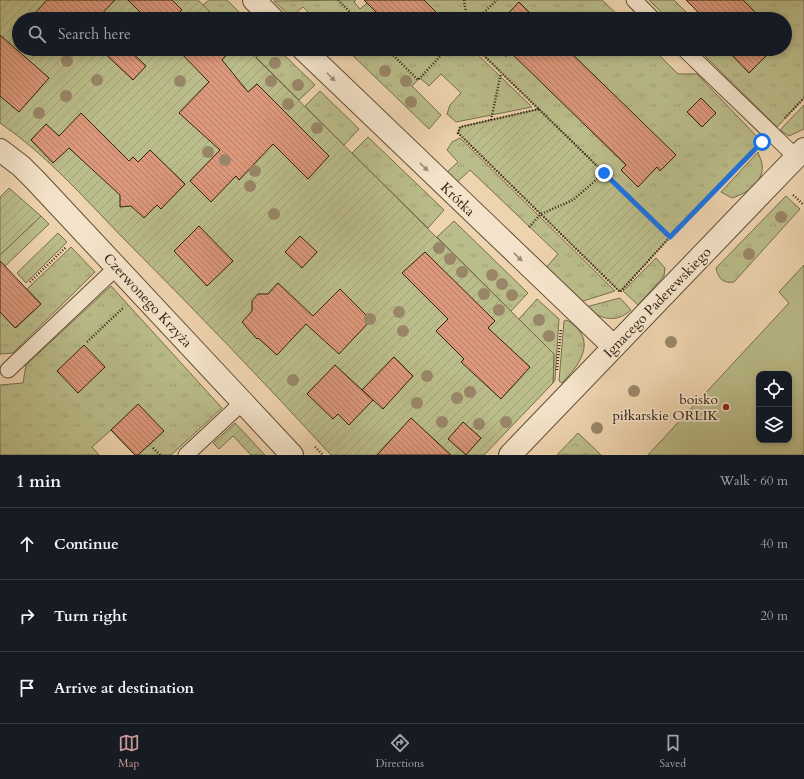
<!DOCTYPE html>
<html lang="en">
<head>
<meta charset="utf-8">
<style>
	:root { --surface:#171b24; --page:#242831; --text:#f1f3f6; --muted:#9ea1a6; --line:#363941; --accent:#c59692 }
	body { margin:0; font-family:Cardo,serif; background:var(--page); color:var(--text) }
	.controls { position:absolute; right:12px; bottom:12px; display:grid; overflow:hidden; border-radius:8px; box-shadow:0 2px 6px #0003 }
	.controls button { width:36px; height:36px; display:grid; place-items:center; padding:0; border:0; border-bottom:1px solid var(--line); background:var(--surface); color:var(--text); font:20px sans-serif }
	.stop { position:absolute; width:12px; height:12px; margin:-9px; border:3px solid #1a73e8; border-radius:50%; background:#fff }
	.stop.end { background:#1a73e8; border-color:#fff; box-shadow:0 1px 4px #0008 }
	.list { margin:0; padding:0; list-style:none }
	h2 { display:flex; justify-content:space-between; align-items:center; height:52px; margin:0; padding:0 16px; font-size:17px }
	h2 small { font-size:13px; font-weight:400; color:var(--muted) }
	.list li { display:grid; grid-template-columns:26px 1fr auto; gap:12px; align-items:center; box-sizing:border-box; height:72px; padding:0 16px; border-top:1px solid var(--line) }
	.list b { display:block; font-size:15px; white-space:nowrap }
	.list em { font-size:13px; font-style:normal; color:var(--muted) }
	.icon { flex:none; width:22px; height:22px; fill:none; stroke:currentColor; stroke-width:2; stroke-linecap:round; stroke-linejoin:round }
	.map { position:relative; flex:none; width:804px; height:455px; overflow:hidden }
	.search { position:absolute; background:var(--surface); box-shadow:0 2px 6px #0003; left:12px; right:12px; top:12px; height:44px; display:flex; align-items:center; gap:10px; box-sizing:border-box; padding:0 14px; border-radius:22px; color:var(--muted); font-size:15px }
	.sheet { height:268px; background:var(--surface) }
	nav { display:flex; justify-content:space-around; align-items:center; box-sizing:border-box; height:56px; border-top:1px solid var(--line); background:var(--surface); font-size:11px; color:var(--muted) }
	nav a { display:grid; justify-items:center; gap:2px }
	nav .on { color:var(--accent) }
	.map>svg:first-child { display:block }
</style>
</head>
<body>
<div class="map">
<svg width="804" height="455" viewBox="0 0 804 455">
	<defs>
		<pattern id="grass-tufts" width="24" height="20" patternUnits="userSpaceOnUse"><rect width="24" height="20" fill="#babc89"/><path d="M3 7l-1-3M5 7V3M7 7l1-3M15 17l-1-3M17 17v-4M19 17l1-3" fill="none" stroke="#a0a175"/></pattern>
		<pattern id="forest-crowns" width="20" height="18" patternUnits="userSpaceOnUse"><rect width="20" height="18" fill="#babc89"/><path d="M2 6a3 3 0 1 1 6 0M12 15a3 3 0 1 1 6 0" fill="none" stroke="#a0a175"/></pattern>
		<pattern id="garden-furrows" width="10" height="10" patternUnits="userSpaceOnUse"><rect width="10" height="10" fill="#babc89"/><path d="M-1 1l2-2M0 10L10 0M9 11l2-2" fill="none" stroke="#a0a175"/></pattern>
		<pattern id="building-back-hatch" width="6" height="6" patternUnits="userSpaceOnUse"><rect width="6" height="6" fill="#dc987a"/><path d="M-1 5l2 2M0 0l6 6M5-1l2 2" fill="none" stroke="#b37c63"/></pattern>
	</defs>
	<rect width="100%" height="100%" fill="#eed4ae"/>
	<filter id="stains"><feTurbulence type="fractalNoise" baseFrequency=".005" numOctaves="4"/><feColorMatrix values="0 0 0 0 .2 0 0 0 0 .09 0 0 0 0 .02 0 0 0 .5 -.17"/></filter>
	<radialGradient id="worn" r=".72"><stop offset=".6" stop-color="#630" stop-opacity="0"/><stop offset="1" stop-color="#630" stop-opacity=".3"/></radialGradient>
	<!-- grass -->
	<path fill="url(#grass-tufts)" stroke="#766e4d" d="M209 0H227L246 19H217L203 5Z
		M356 0 354 2 360 9 367 3 383 19H315L303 7 291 17 274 1Z
		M424 0H602L622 19H536L519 2 504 18 505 19H443Z
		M649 0H674L693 19H668Z
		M743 0H804V98L777 127 698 49H724L733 55 769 53 772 56 778 49H785V19H762Z
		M263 49H278L315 85 299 100 256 57Z
		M346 49H414L415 50 417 49H472L532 107 456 122 447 114 450 105 461 93 441 74 429 86 420 78 412 86 441 115 429 129Z
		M477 49H497L506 57 511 52 626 165 621 170 638 186 657 167 660 170 675 155 567 49H653L678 74H697L762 142 670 237Z
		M320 91 359 129 344 145 305 106Z
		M804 105V129L789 136 780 130Z
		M368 137 444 210 428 228 352 153Z
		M460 138 615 291 580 302 545 269 558 254 470 170 455 184 447 172 458 162 447 150 452 142Z
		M758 152C759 156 762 161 762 165 765 181 746 194 732 198L721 192Z
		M786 196 800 209 734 282C723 284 718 278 716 268Z
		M41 216 49 224 0 271V255Z
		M454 221 528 293 511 311 437 237Z
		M71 247 95 272 13 353 0 354V312L16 328 41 304 27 289Z
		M656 258 665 268 664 276 638 305 623 291Z
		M111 286 222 408 171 455H135L111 430 92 447 99 455H0V385L23 383 26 365Z
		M620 298 631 310C616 324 600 319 586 307Z
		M537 299 559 319 555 380 553 383 554 354 519 319Z
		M566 320C570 321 572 324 576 327 595 345 577 368 562 383L559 381 564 321Z"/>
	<!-- forest -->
	<path fill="url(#forest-crowns)" stroke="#766e4d" d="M578 433 601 455H557Z"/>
	<!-- garden -->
	<path fill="url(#garden-furrows)" stroke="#766e4d" d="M0 0H198L217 19H19V49H247L554 354 553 383 484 455H331C264 382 196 311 126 241 86 200 47 155 0 123Z
		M539 109 670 237 620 292 458 133 460 127Z
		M9 188 41 216 0 255V197Z
		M58 233 67 242 26 283 17 273Z
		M235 423 265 455H251L233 436 219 449 213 443Z"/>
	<!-- pitch -->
	<path fill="#babc89" stroke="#766e4d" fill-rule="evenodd" d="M804 265V453L802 455H648L789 303 779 292ZM759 374H789V440H759Z"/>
	<!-- building -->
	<path fill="url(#building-back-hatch)" stroke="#312011" d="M47 0H115L97 19H42L35 13Z
		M128 0H172L182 10 172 19H147Z
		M364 0H424L443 19H383Z
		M686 0H743L762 19H705Z
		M519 2 536 19H505L504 18Z
		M0 35 49 78 19 112 0 96Z
		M100 49H128L146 66 133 80Z
		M177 49H232L222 60 248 92 257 84 329 156 308 179 273 144 239 180 236 176 211 202 190 181 220 150 179 113 209 82Z
		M507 49H567L676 155 660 171 657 167 638 187 621 170 626 165Z
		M726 49H778L772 56 769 53 749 73Z
		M701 98 716 113 702 127 687 112Z
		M81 113 129 161 133 157 138 162 150 150 185 184 161 209 157 205 144 218 131 206 120 207V195L69 148 53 163 31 140 46 124 59 136Z
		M199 226 233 261 207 286 174 251Z
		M300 236 317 252 302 268 285 252Z
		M425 252 495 321 488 328 530 367 501 399 461 362 464 359 436 331 448 319 402 273Z
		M0 261 41 304 15 328 0 312Z
		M278 283 313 316 340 289 371 320 339 354 306 324 277 355 258 338 257 339 242 322 252 311V301L258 294H268Z
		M84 345 105 367 78 393 57 371Z
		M394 357 413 376 383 409 362 390Z
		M335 365 373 400 349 425 338 414 333 419 307 394Z
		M138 404 164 431 138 455H135L111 430Z
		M411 418 451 455H377Z
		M463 422 481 438 466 455 448 439Z"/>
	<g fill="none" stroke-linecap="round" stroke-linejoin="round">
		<defs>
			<path id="service" d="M634 0 653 19
				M684 49 796 157
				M8 370 117 267
				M186 455 243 402"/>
			<path id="minor" d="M254 0 273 19
				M303 49 614 347
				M510 455 804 149"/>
			<path id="tertiary" d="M0 150 21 166 36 181 292 455"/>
		</defs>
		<!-- service casing -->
		<use href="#service" stroke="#604d38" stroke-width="17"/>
		<!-- minor casing -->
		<use href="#minor" stroke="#604d38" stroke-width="24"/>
		<!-- tertiary casing -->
		<use href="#tertiary" stroke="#604d38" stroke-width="24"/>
		<!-- path -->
		<path stroke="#312011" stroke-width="2.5" stroke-dasharray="1 2" stroke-linecap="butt" d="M338 0 357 19
			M464 0 467 19
			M477 19 497 0
			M387 49 418 80 447 49
			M477 49 670 237 620 292 458 133 460 127 539 109
			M785 118 804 98
			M491 120 501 73
			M793 195 804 205
			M529 227 541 214 573 200 604 173
			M670 237 758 147
			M30 282 66 247
			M87 342 123 308
			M557 370 561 329
			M315 447 323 455
			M153 448 160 455"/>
		<!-- service -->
		<use href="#service" stroke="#f4e3ca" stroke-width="15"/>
		<!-- minor -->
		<use href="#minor" stroke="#f4e3ca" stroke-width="22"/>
		<!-- tertiary -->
		<use href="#tertiary" stroke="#f4e3ca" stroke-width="22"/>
	</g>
	<!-- trees -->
	<g fill="#998668">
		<circle cx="67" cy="61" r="6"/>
		<circle cx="275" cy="63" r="6"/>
		<circle cx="385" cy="71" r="6"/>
		<circle cx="97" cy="80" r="6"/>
		<circle cx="180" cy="81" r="6"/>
		<circle cx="271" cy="81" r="6"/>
		<circle cx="406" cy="81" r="6"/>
		<circle cx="298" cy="85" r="6"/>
		<circle cx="66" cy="96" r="6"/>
		<circle cx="411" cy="102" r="6"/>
		<circle cx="288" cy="104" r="6"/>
		<circle cx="39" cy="113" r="6"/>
		<circle cx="317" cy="128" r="6"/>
		<circle cx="208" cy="152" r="6"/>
		<circle cx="225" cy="160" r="6"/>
		<circle cx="255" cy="171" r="6"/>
		<circle cx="250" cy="186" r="6"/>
		<circle cx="274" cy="214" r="6"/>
		<circle cx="781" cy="217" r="6"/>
		<circle cx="439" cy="248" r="6"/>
		<circle cx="749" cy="254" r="6"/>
		<circle cx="450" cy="259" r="6"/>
		<circle cx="462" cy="272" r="6"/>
		<circle cx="492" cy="275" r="6"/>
		<circle cx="502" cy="284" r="6"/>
		<circle cx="484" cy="294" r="6"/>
		<circle cx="512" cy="295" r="6"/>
		<circle cx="499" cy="310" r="6"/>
		<circle cx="399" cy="312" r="6"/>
		<circle cx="370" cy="319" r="6"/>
		<circle cx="539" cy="320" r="6"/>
		<circle cx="403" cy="331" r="6"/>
		<circle cx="549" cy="336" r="6"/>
		<circle cx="671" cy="342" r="6"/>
		<circle cx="427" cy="376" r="6"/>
		<circle cx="293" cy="380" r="6"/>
		<circle cx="634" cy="391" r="6"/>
		<circle cx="470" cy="392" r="6"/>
		<circle cx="457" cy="398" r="6"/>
		<circle cx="417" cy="403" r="6"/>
		<circle cx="442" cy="422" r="6"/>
		<circle cx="506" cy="422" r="6"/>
		<circle cx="479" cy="424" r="6"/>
		<circle cx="597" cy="428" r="6"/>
	</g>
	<!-- one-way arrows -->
	<defs><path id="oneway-solid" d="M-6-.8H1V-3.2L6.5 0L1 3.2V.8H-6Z"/></defs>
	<g fill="#9c8b77">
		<use href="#oneway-solid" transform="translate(331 77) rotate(45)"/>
		<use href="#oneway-solid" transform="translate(424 167) rotate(44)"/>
		<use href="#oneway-solid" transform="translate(518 257) rotate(44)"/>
	</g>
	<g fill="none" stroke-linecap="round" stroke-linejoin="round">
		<!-- route -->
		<path stroke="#1a73e8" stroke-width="5" d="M604 173 670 237 762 142"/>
	</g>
	<!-- markers -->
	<circle fill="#8f2418" stroke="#f4e3ca" stroke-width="1.5" cx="726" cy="407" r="4"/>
	<g text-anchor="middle" stroke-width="3.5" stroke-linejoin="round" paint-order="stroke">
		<!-- street labels -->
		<g font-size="14" fill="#312011" stroke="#f4e3ca">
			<text transform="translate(458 199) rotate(44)" y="5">Krótka</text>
			<text transform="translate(148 300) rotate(47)" y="5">Czerwonego Krzyża</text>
			<text transform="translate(657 302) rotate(-46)" y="5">Ignacego Paderewskiego</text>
		</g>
		<!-- poi labels -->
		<g font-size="14" fill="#312011" stroke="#f4e3ca" text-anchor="end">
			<text x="718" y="404">boisko<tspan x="718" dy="16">piłkarskie ORLIK</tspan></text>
		</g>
	</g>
	<rect width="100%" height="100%" filter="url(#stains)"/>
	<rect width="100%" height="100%" fill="url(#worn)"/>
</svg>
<div class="controls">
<button><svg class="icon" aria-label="locate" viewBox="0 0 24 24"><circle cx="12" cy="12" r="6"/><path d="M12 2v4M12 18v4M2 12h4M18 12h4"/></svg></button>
<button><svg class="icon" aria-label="layers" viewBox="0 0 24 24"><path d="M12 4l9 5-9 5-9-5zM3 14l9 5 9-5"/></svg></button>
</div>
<div class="stop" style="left:762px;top:142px"></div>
<div class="stop end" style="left:604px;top:173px"></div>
<div class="search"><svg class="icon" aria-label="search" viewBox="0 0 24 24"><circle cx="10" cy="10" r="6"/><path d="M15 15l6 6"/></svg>Search here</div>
</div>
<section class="sheet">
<h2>1 min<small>Walk · 60 m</small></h2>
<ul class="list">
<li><svg class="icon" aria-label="ahead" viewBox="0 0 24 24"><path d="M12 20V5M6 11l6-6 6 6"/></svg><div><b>Continue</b></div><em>40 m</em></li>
<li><svg class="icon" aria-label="right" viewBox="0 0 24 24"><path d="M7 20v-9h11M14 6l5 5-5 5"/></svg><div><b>Turn right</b></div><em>20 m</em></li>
<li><svg class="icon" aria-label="arrive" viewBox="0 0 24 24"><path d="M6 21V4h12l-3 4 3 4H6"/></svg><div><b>Arrive at destination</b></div></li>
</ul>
</section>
<nav>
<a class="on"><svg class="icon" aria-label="map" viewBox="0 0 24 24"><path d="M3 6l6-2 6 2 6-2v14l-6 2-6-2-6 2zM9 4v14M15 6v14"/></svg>Map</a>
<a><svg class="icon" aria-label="directions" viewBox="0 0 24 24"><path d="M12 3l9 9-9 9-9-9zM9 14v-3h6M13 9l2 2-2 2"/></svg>Directions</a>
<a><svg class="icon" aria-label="saved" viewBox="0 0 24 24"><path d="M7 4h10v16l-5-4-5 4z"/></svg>Saved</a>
</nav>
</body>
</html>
